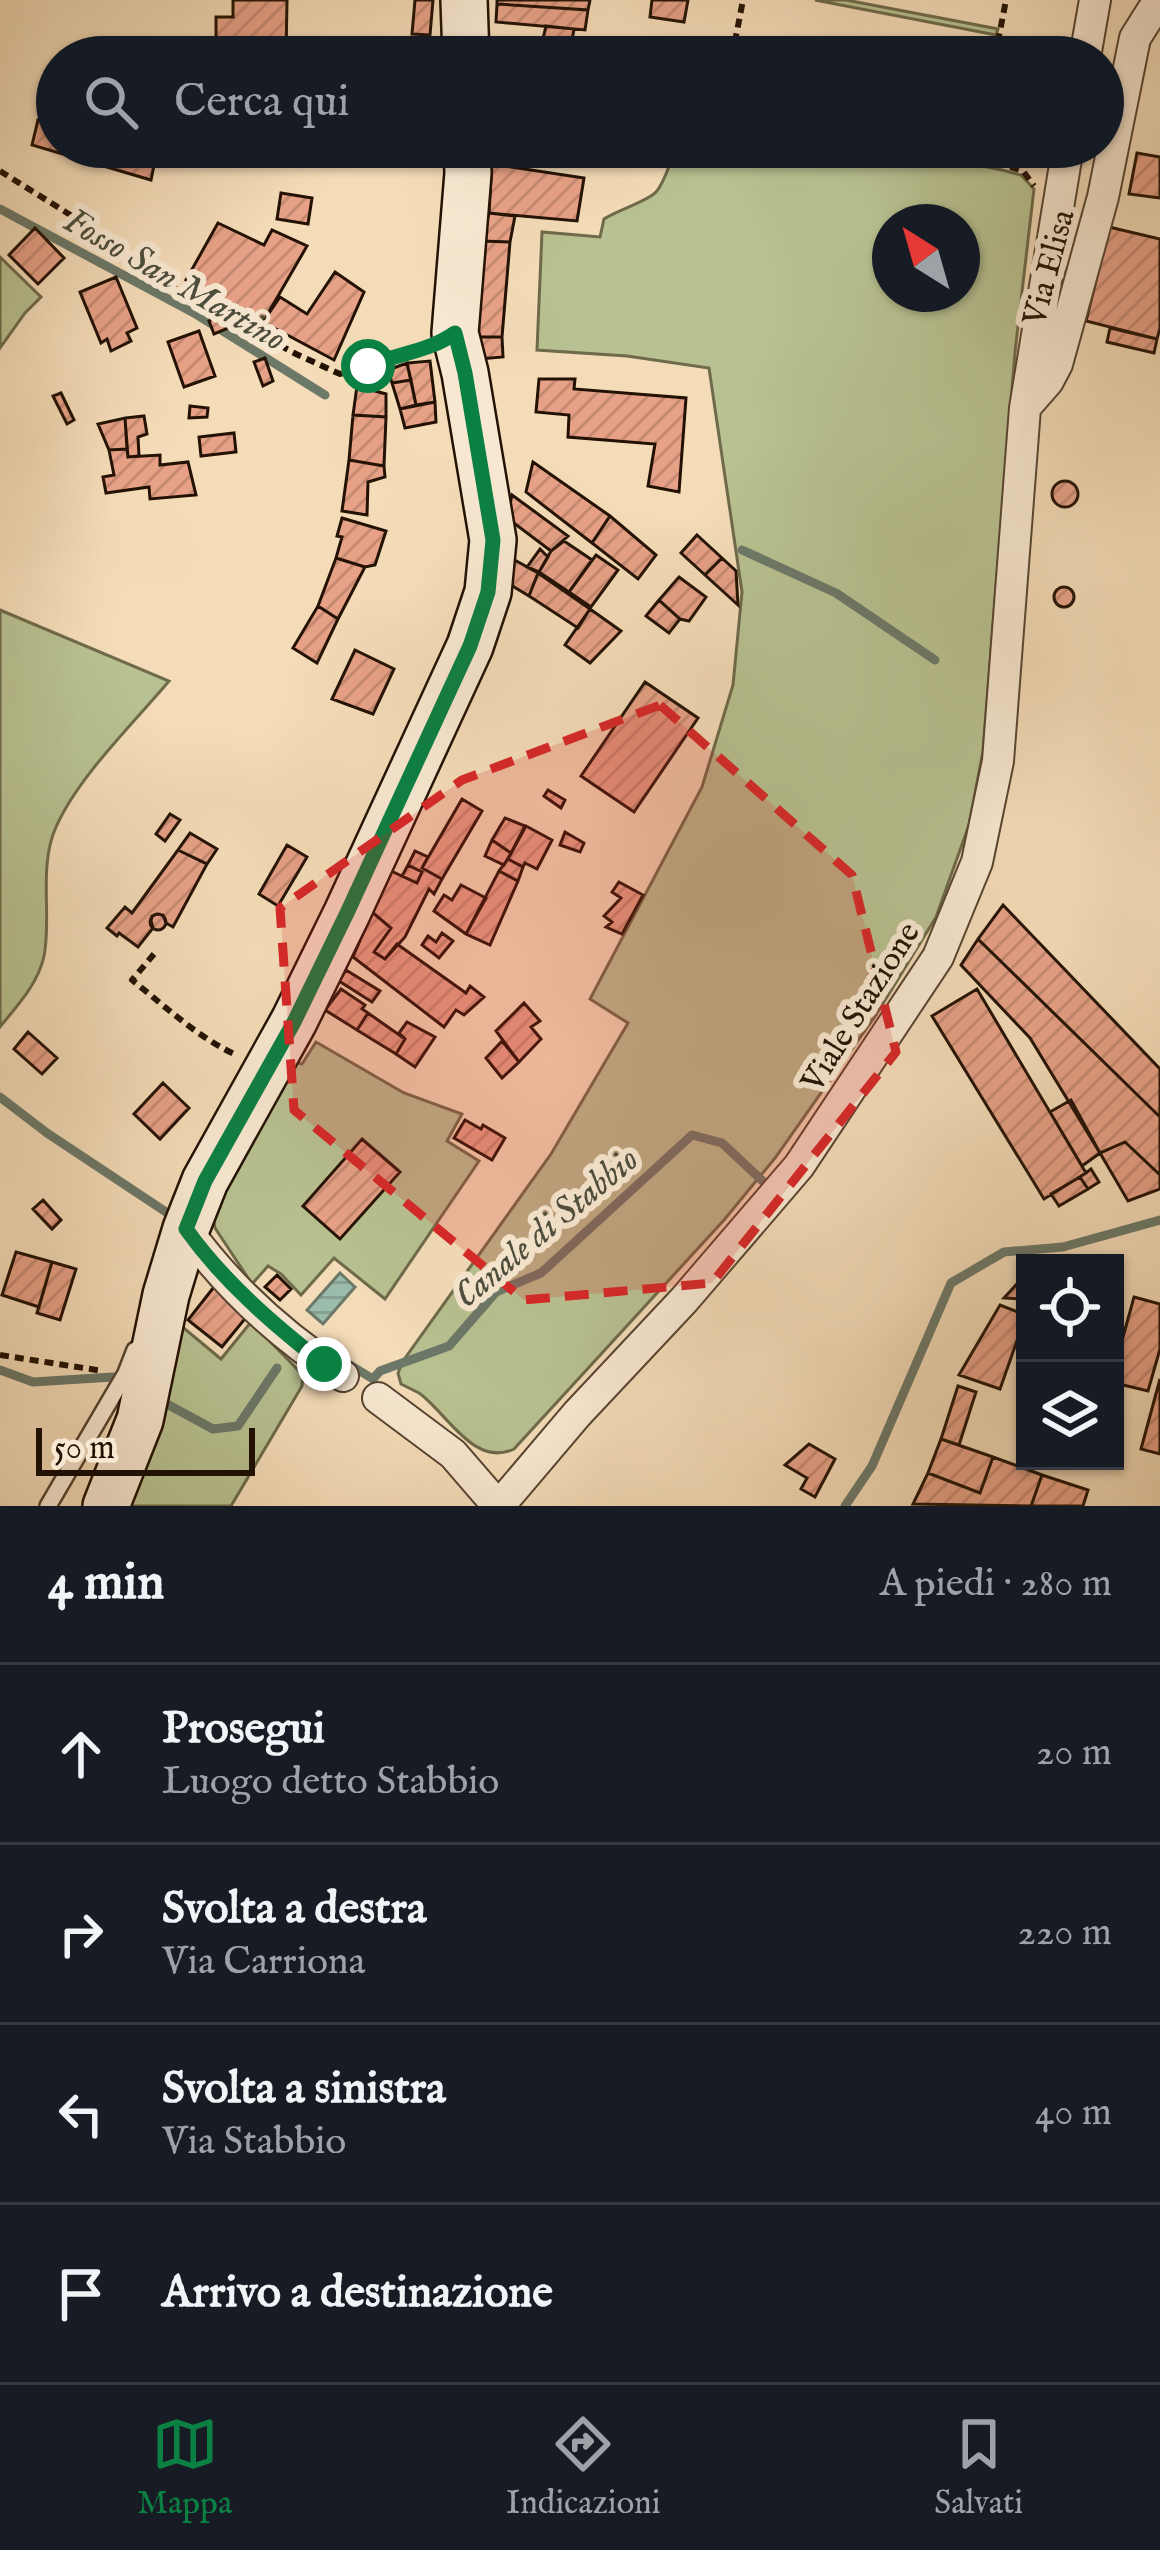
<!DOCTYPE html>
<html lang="it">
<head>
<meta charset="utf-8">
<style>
	:root { --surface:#171b24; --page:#20242c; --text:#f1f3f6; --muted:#9ea1a6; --line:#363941; --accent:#0b8043 }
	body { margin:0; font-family:"IM FELL English",serif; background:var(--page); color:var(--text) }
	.controls { position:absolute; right:36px; bottom:36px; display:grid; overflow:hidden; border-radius:0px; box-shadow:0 3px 9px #0004 }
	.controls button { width:108px; height:108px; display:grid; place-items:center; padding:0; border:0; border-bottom:3px solid var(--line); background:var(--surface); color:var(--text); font:60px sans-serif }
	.compass { position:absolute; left:872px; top:204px; width:108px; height:108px; border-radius:50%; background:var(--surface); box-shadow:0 3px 9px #0004; rotate:323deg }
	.scale { position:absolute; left:36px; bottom:30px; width:219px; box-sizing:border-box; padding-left:12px; border:6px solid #231204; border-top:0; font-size:33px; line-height:42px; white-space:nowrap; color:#231204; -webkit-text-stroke:9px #f8e8d1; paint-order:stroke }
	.stop { position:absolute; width:36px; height:36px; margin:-27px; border:9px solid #0b8043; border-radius:50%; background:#fff }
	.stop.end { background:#0b8043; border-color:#fff; box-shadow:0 3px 12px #0008 }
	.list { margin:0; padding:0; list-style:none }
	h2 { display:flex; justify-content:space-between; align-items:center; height:156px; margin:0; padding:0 48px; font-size:51px }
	h2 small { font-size:39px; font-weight:400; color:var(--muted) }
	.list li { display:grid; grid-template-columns:78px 1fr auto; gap:36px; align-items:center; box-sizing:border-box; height:180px; padding:0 48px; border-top:3px solid var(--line) }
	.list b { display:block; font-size:45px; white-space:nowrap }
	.list p { margin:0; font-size:39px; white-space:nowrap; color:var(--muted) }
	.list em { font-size:39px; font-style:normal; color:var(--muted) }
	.icon { flex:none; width:66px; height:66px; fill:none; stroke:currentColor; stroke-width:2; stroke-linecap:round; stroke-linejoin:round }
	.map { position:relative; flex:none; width:1160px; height:1506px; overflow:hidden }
	.search { position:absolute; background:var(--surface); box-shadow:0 3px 9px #0004; left:36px; right:36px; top:36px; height:132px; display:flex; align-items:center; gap:30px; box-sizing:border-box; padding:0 42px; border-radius:66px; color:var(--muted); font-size:45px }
	.sheet { height:876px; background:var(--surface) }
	nav { display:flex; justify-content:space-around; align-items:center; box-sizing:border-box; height:168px; border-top:3px solid var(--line); background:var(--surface); font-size:33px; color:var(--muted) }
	nav a { display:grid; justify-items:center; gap:6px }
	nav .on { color:var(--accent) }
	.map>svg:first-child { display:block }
</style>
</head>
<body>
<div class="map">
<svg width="1160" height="1506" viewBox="0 0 1160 1506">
	<defs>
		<pattern id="water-rules" width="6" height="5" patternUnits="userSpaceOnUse" patternTransform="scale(3)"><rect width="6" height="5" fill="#9cbcab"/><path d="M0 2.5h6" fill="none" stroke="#86a192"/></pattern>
		<pattern id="building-hatch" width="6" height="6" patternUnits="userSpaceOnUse" patternTransform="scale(3)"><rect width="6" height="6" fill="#e7a187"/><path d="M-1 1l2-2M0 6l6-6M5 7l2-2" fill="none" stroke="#c68a73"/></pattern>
	</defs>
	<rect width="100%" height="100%" fill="#f4dcb8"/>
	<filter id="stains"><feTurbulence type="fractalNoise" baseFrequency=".00167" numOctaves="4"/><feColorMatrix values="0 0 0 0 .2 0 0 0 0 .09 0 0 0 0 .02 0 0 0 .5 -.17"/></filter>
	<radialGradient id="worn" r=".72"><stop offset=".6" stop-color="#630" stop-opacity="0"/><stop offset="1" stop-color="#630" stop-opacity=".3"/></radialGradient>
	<!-- green -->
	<path fill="#b8c191" stroke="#6e6a4a" stroke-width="3" fill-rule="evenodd" d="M815 0H846L998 29 996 35Z
		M677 147H888L1002 170 1021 175 1034 189 1015 352 983 751 969 825 936 917 876 1015 775 1158 724 1220 514 1449C474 1468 447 1413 419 1393 417 1392 403 1385 401 1384L398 1373 403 1361 551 1154 628 1023 590 999 702 787 733 685 742 592 709 368 627 356 537 350 542 232 600 237 604 219C618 210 648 201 656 192 666 181 670 160 677 147ZM890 222H962V294H890Z
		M0 257 41 297 25 313 0 348Z
		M0 610 169 681C133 724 78 777 56 827 38 867 52 917 44 956 38 984 17 1006 0 1027Z
		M316 1042 404 1093 462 1114 447 1141 479 1161 385 1299 334 1258 301 1295 281 1274 268 1266 252 1284 215 1228 211 1209 289 1060 302 1064Z
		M251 1322 303 1375 302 1386 231 1506H124L179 1324 221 1359Z"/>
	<!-- water -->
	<path fill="url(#water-rules)" stroke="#6c7868" stroke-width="3" d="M340 1273 355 1287 323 1324 307 1310Z"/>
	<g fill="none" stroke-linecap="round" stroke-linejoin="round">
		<!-- stream -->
		<path stroke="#6c7868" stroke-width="9" d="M0 209 194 313 325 395
			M742 550 836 593 935 660
			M0 1097 47 1133 178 1220
			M345 1362 373 1379 380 1371 449 1346 496 1292 541 1273 692 1135 722 1143 768 1186
			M0 1370 33 1382 113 1377
			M165 1403 213 1429 238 1426 277 1368
			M845 1506 872 1466 951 1283 1004 1252 1063 1247 1160 1220"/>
	</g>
	<!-- building -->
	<path fill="url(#building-hatch)" stroke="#231204" stroke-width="3" d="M233 0H287L286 57H216V17H233Z
		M415 0H433L430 35 412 34Z
		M497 0H590L588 10 497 4Z
		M652 0H688L684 22 650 17Z
		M497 4 588 10 585 30 496 22Z
		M546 26 574 29 571 46 543 39Z
		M38 120 57 126V147H129L156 155 151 180 32 145Z
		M490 147H518L517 152H489Z
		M1137 153 1160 157V198L1129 194Z
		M492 164 584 178 577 221 489 213Z
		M281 193 312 198 308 224 277 219Z
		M489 213 515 216 510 242 482 241Z
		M218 223 264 245 272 230 307 246 263 322 186 280Z
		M1109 227 1160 239V328L1157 339 1086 321Z
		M35 228 64 258 38 284 9 255Z
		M482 241 510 242 502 337H478Z
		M335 272 364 292 334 360 263 322 280 297 307 314Z
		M116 277 137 328 127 333 131 341 111 351 107 339 101 343 80 292Z
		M220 316 226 329 214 334 209 321Z
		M1110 328 1157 339 1154 353 1107 342Z
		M199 331 215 376 184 387 168 342Z
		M478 337H502L503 357 480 359Z
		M265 358 273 381 263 386 254 362Z
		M430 361 435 402 416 405 407 363Z
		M407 363 411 380 392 383 388 370Z
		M539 379H575L574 389 686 398 679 492 648 486 655 444 568 437 569 415 536 412Z
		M411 380 416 405 400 409 392 383Z
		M357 386 386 394V417L353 415Z
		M61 393 74 420 67 424 53 396Z
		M435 402 436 422 405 428 400 409Z
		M190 406 208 408 207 417 189 418Z
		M353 415 386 417 384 466 349 460Z
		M144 416 147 434 138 437 139 456 128 457 125 418Z
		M125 418 127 449 109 450 98 424Z
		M234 433 236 452 201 456 199 437Z
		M127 449 128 457 160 455V465L188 462 196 495 150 499 149 487 106 493 103 477 114 475 109 450Z
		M349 460 384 466 385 477 368 482 367 515 342 511Z
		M533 462 610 516 592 543 526 492Z
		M1052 494a13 13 0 1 1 26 0a13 13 0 1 1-26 0Z
		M512 495 568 536 551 551 507 518Z
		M610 516 656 555 638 579 592 543Z
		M342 518 386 531 375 565 365 567 336 558 342 537 337 536Z
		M697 535 722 558 705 575 681 553Z
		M564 541 592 560 569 592 539 572 551 551Z
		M540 549 548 557 539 572 527 567Z
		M596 555 618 570 591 607 569 592Z
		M336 558 365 567 338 619 318 606Z
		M511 558 538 573 529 596 506 582Z
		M722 558 736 571 738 605 705 575Z
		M538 573 590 609 578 628 529 596Z
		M679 577 706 597 689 621 680 619 659 600Z
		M1054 597a10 10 0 1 1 20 0a10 10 0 1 1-20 0Z
		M659 600 680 619 669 633 646 616Z
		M318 606 338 619 317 663 293 648Z
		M590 609 621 631 590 663 565 645Z
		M355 650 394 669 373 714 332 699Z
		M645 682 698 718 634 812 581 776Z
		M548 790 565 800 561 808 544 796Z
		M462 799 482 811 442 879 422 868Z
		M170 814 180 820 165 841 156 834Z
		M505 818 525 826 511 853 492 840Z
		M526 826 552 840 537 869 525 863 523 867 508 859Z
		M565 832 584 843 580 852 560 845Z
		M190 833 217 849 207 864 178 850Z
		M492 840 511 853 504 865 485 856Z
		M287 845 307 857 278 906 259 894Z
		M178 850 207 864 173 927 166 923 163 915 157 914 152 916 151 921 153 928 138 947 119 933 117 936 107 928 125 907 132 913Z
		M415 851 428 857 422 868 442 879 434 894 429 889 405 937 385 959 374 952 391 928 372 912 391 871 417 883 422 872 408 865Z
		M508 859 523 867 518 881 499 871Z
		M408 865 422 872 417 883 402 876Z
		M499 871 518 881 490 945 466 934Z
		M619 882 643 895 622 934 606 927 612 922 604 916 621 898 612 892Z
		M461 885 486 898 466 934 434 911 444 895 452 900Z
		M1003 905 1160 1069V1117L978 939Z
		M372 912 391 928 374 952 385 959 397 944 466 993 470 986 484 997 464 1015 456 1010 444 1027 353 957Z
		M150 922a8 8 0 1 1 16 0a8 8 0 1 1-16 0Z
		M442 933 453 941 439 958 422 945 428 936 436 942Z
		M978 939 1160 1117V1175L1125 1142 1100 1153 1030 1038 961 965Z
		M346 970 380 991 372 1002 339 981Z
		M341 989 365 1005 362 1009 368 1013 357 1030 325 1010Z
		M977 989 1086 1173 1044 1199 932 1016Z
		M524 1003 540 1021 531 1027 541 1039 519 1062 496 1031Z
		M368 1013 405 1039 396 1054 357 1030Z
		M407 1022 435 1037 415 1067 396 1054 405 1039 399 1033Z
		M28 1032 57 1058 42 1074 14 1049Z
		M502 1041 519 1062 502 1078 486 1058Z
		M163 1083 189 1108 160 1139 134 1114Z
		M1071 1100 1100 1153 1082 1166 1050 1112Z
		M465 1120 481 1129 483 1125 505 1138 492 1160 454 1138Z
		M362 1139 400 1172 340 1239 303 1206Z
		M1125 1142 1160 1175V1189L1128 1201 1100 1153Z
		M1091 1169 1099 1182 1088 1189 1080 1177Z
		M1080 1177 1088 1189 1059 1206 1051 1194Z
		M43 1200 61 1220 52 1229 33 1209Z
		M16 1252 52 1262 39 1307 2 1295Z
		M52 1262 76 1269 60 1320 37 1313Z
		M277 1275 291 1289 280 1300 265 1287Z
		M1025 1275V1299L1004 1298Z
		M214 1287 248 1315 222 1347 188 1320Z
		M1134 1297 1160 1304V1349L1148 1391 1115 1383V1366Z
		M1000 1305 1025 1315V1318L1000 1389 959 1375Z
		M1160 1379V1454L1141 1449Z
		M958 1386 976 1392 959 1445 941 1439Z
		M941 1439 993 1457 980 1493 928 1473Z
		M809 1444 835 1459 815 1497 801 1489 807 1478 785 1465Z
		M993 1457 1042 1475 1031 1506 913 1504 928 1473 980 1493Z
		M1042 1475 1088 1490 1083 1506H1031Z"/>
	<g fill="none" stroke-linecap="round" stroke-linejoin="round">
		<defs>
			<path id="service" d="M48 1506 126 1373 135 1350"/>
			<path id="minor" d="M1085 57 1095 0
				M1027 405 1048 381 1057 364 1103 197 1135 38 1159 0
				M186 1229C228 1287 283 1337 343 1376
				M378 1398 453 1454 498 1506
				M499 1506 577 1414 684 1300 799 1166 938 957 977 862 998 761 1025 408 1068 147"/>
			<path id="secondary" d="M464 0 466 57
				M106 1506 140 1420 166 1295 186 1229 205 1181 294 1021 347 913 470 646 488 592 493 540 465 373 455 333 468 173 467 147"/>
		</defs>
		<!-- service casing -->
		<use href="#service" stroke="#574431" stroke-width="20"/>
		<!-- minor casing -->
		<use href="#minor" stroke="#574431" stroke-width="34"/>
		<!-- secondary casing -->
		<use href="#secondary" stroke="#231204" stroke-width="50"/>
		<!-- path -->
		<path stroke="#231204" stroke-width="6" stroke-dasharray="9 6" stroke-linecap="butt" d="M732 57 743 0
			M995 57 1006 0
			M977 147 976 156 1023 171 1034 186
			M0 171 80 221 174 288 296 354 340 374 396 355 421 350
			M154 954 132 980C166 1007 196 1036 236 1055
			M0 1355 103 1371"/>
		<!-- service -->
		<use href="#service" stroke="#f8e8d1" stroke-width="15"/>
		<!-- minor -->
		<use href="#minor" stroke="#f8e8d1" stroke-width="30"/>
		<!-- secondary -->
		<use href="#secondary" stroke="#f8e8d1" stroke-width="45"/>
	</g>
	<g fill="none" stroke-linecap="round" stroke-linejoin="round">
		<!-- route -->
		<path stroke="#0b8043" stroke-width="15" d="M324 1364C273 1324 224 1282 186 1229L205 1181 294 1022 347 913 470 646 488 592 493 540 465 373 455 333C428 352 399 353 368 366"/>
	</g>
	<!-- marked area -->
	<path fill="#d62828" fill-opacity="0.2" stroke="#d62828" stroke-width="9" stroke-dasharray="24 15" stroke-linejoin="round" d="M660 705 852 875 896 1052 712 1283 524 1300 294 1110 280 908 462 780Z"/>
	<g text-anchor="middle" stroke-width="12" stroke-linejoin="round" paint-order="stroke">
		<!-- street labels -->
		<g font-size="33" fill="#231204" stroke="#f8e8d1">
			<text transform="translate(1047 267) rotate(-75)" y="12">Via Elisa</text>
			<text transform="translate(859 1006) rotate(-58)" y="12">Viale Stazione</text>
		</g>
		<!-- water labels -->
		<g font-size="36" font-style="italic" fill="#4d4e3e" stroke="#f8e8d1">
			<text transform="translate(176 278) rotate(30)" y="13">Fosso San Martino</text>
			<text transform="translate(545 1226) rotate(-40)" y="13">Canale di Stabbio</text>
		</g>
	</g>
	<rect width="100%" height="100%" filter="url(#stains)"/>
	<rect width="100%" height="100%" fill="url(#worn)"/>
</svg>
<div class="controls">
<button><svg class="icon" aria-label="locate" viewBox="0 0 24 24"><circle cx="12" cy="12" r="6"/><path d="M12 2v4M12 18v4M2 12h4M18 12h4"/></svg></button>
<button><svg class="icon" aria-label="layers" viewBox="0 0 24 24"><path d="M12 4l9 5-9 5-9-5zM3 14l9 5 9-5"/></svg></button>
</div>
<svg class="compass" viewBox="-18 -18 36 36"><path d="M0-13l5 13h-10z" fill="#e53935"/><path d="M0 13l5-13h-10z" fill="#9ea1a6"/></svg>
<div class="scale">50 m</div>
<div class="stop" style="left:368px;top:366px"></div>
<div class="stop end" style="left:324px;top:1364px"></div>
<div class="search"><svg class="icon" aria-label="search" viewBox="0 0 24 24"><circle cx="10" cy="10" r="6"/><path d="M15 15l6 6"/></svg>Cerca qui</div>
</div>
<section class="sheet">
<h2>4 min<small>A piedi · 280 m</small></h2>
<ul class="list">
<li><svg class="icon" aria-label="ahead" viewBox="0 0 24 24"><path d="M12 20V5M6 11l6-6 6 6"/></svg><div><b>Prosegui</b><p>Luogo detto Stabbio</p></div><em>20 m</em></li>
<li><svg class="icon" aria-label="right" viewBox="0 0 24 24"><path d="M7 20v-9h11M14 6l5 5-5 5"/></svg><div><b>Svolta a destra</b><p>Via Carriona</p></div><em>220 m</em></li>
<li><svg class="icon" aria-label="left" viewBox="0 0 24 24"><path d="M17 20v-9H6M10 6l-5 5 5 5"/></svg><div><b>Svolta a sinistra</b><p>Via Stabbio</p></div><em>40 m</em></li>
<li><svg class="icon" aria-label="arrive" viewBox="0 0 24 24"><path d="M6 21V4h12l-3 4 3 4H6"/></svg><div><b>Arrivo a destinazione</b></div></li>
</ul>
</section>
<nav>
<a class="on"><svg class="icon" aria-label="map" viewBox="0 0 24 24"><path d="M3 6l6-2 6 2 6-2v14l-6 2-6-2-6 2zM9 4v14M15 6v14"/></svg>Mappa</a>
<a><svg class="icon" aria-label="directions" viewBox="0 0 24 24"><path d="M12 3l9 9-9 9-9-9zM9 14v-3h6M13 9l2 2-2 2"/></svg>Indicazioni</a>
<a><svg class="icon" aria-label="saved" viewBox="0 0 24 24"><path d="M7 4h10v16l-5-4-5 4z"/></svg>Salvati</a>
</nav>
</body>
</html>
